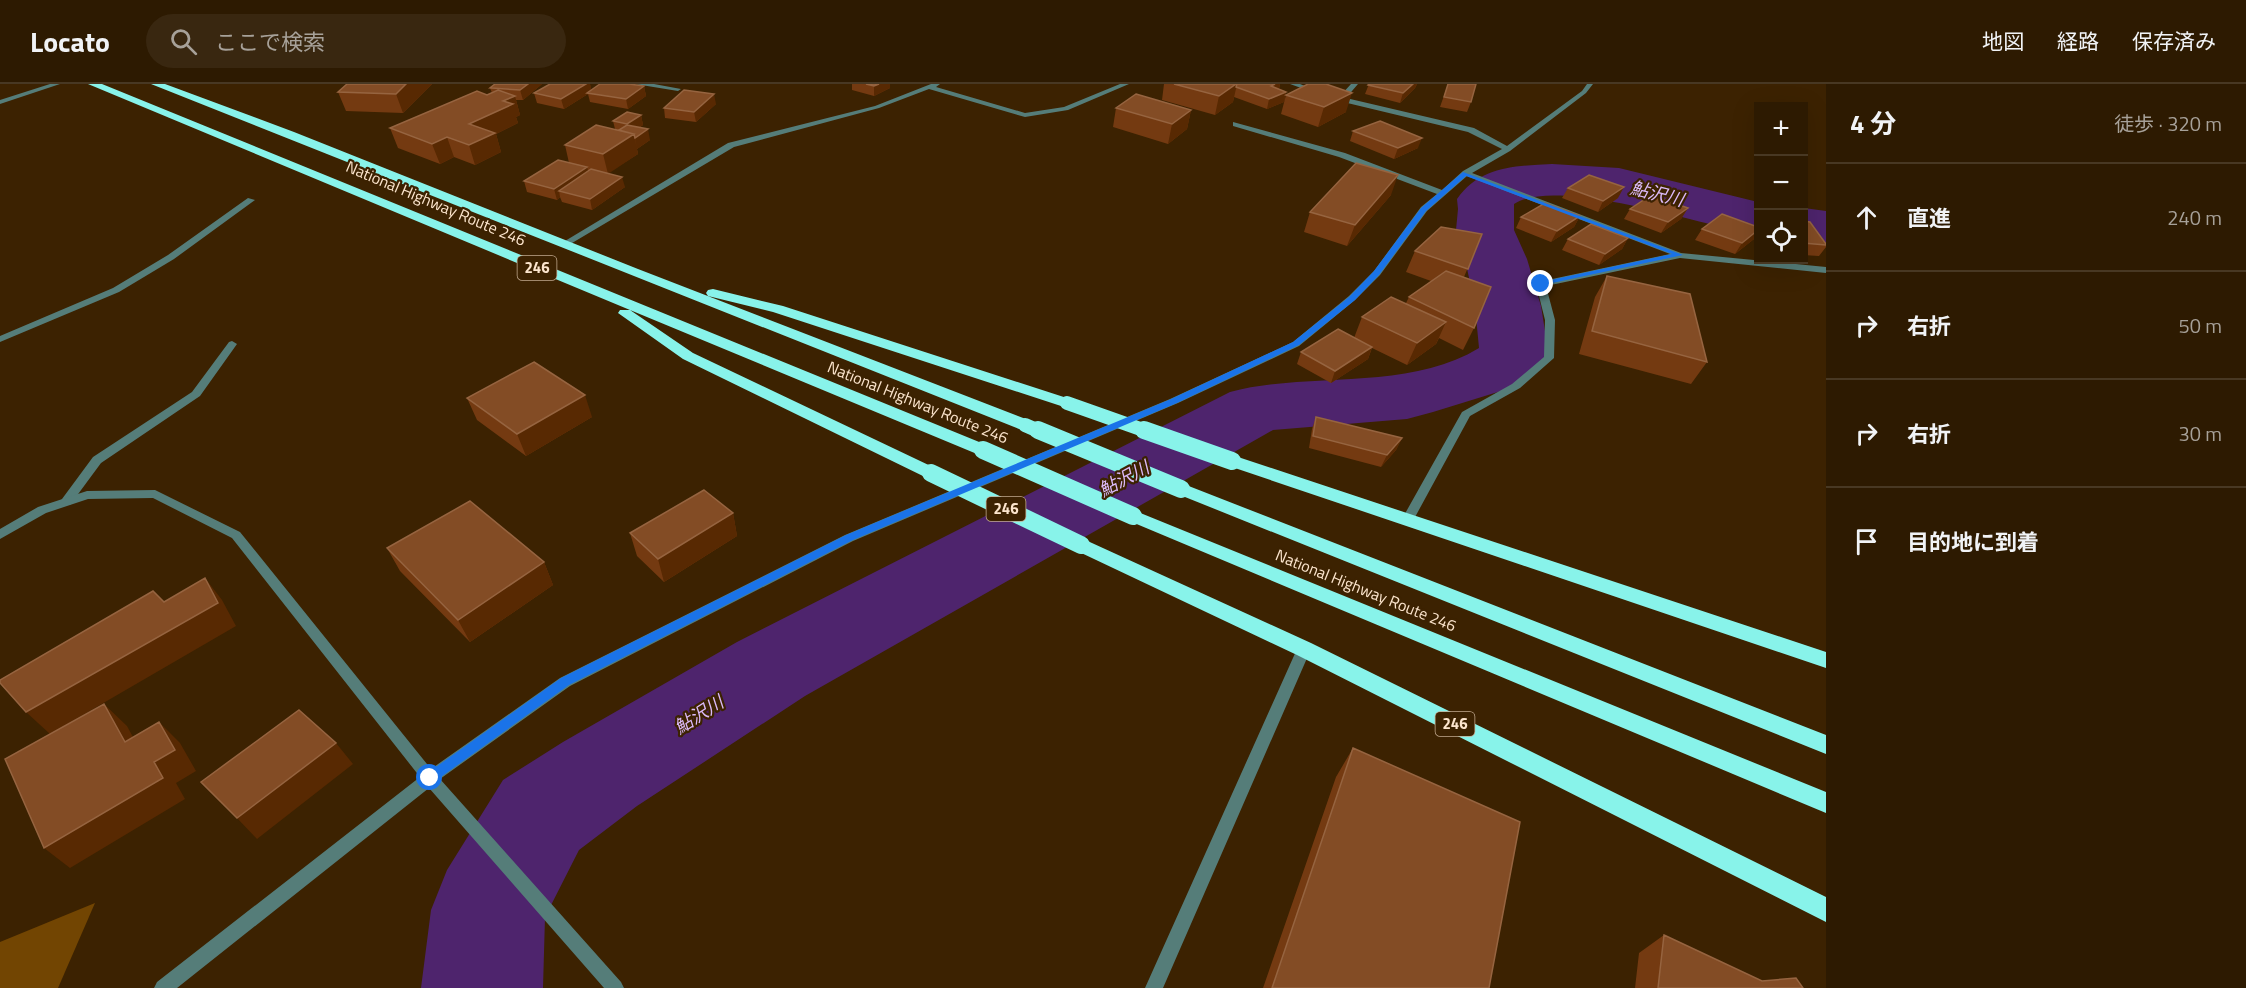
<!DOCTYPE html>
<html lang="ja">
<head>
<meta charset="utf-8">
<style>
	:root { --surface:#2d1a01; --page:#392710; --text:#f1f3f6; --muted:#a7a199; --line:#483823 }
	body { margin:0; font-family:"Titillium Web","Noto Sans JP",sans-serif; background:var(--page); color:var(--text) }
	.controls { position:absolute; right:18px; top:18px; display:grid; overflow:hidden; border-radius:0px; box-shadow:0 6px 24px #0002 }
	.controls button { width:54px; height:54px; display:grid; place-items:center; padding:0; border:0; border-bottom:2px solid var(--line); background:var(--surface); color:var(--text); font:30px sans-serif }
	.stop { position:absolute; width:18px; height:18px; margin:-14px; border:4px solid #1a73e8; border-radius:50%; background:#fff }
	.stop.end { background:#1a73e8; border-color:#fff; box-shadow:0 2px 6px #0008 }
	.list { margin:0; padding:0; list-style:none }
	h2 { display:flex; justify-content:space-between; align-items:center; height:78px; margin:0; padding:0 24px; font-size:26px }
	h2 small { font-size:20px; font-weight:400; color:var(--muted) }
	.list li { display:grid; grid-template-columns:39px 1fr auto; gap:18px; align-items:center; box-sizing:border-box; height:108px; padding:0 24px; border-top:2px solid var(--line) }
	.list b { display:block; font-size:22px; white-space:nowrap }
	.list em { font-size:20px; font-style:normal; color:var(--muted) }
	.icon { flex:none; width:33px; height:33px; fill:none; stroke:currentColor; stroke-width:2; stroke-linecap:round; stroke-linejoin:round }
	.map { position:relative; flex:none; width:1826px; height:904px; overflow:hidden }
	header { display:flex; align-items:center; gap:36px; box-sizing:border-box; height:84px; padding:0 30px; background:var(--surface); border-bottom:2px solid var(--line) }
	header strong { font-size:28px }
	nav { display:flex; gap:33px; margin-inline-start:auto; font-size:21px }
	.search { width:420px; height:54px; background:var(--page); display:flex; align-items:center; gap:15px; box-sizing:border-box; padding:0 21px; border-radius:33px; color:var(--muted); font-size:22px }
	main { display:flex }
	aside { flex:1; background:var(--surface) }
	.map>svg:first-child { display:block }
</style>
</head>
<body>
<header>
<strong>Locato</strong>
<div class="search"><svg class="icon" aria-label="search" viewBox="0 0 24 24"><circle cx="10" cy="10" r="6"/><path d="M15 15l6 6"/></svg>ここで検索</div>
<nav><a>地図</a><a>経路</a><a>保存済み</a></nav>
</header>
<main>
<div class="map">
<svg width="1826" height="904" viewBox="0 0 1826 904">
	<rect width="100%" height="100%" fill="#3c2201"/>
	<!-- green -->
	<path fill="#724502" d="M95 819 58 904H0V858Z"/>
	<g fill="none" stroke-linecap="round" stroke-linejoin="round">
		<!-- river -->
		<path fill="#4e246d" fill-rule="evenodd" d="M1552 80 1619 84 1758 118V152C1708 142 1556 92 1514 120V146L1527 175 1541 222 1549 272 1538 287 1514 303 1433 328 1407 335 1273 346 805 612 637 722 579 766 545 833 543 904H421L431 826 447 786 503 696 563 658 737 558 1230 308C1309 287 1407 308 1479 264L1475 222 1465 175 1456 146 1458 125 1457 115C1480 82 1515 82 1552 80Z
			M1804 124 1826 127V163L1804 159Z"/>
		<!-- lane -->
		<path fill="#557d79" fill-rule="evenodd" d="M248 114 255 116 174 175 119 208 0 258V252L113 204 168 171Z
			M232 257 237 260 200 312 101 379 70 421H62L60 418 62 415 93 373 192 308 229 258Z"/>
		<!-- street -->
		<path fill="#557d79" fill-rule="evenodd" d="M50 0H60L0 20V16Z
			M635 0H654L681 5 678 7Z
			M931 0H940L936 3 1025 29 1064 23 1120 0H1129L1068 26 1025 33 929 5 879 24 734 63 567 162 560 160 728 59 875 22Z
			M1290 0H1300L1320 8 1315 9Z
			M1351 0H1358L1346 14 1474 44 1507 62 1582 7 1587 0H1593L1586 9 1510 67 1472 89 1681 169 1826 183V189L1680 174 1546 202 1555 236 1554 274 1520 304 1470 332 1414 435 1408 439 1402 435 1462 328 1512 300 1544 273 1545 236 1536 200 1538 198 1670 170 1467 92 1427 127 1380 191 1355 216 1299 262 1178 319 853 457 570 602 440 695 621 898 624 904H604L429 704 177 904H154L157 898 420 693 232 454 153 414 88 415 46 429 0 455V445L38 423 87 407 155 406 240 448 431 685 560 594 845 451 1170 315 1293 258 1349 212 1374 187 1421 123 1437 110 1339 73 1233 42V38L1345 69 1442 106 1463 87 1502 65 1468 48 1339 17 1331 13 1334 11 1340 12Z
			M1304 560 1309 561 1311 565 1163 904H1145L1297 565 1299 561Z"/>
		<!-- highway -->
		<path fill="#88f3ea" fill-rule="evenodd" d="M88 0H102L989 362 991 366 989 370H977L630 226 693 269 937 385 939 389 937 393H925L683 275 618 229 620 226H630Z
			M151 0H165L294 48 638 185 1031 337 1033 341 1031 345H1019Z
			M713 205 783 222 1073 316 1075 319 1073 322H1061L773 228 708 212 706 209 708 206Z
			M1232 371 1826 568V584L1226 381 1224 377 1226 373Z
			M1181 399 1826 651V670L1175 409 1172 405 1175 401Z
			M1133 426 1826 708V729L1127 436 1124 432 1127 428Z
			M1081 454 1311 559 1826 813V838L1297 571 1075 466 1072 461 1075 456Z"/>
		<!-- highway-bridge-far1 -->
		<path stroke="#88f3ea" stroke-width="14" d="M1067 319 1149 348
			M1025 341 1041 348"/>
		<!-- highway-bridge -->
		<path stroke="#88f3ea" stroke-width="18" d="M1038 346 1181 405
			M1144 346 1232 377
			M983 366 1133 432
			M931 389 1081 461"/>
	</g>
	<!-- wall -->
	<path fill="#743a11" d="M347 0H432L403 29 346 27 338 8Z
		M542 0 523 16H516L520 31 516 33 518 39 496 50 501 68 475 81 454 73 440 80 398 64 390 44 487 11 492 9 490 4Z
		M550 0H590L591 6 644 2 646 12 628 25 590 18 588 10 564 25 537 19 534 9Z
		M852 0H890V4L874 12 852 6Z
		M1164 0H1280L1279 5 1286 8 1284 18 1267 25 1234 13 1233 18 1215 31 1162 16Z
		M1369 0H1417L1415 4 1400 19 1365 10Z
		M1448 0 1471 18 1467 28 1440 23Z
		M1286 11 1346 28 1318 43 1281 30Z
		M716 20 696 38 665 34 664 24Z
		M1116 24 1191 26 1187 45 1168 60 1113 43Z
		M641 31 643 41 639 44 650 56 637 65 638 70 608 89 625 103 592 126 562 118 560 113 557 116 527 108 524 97 569 79 565 61 615 45 613 37Z
		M1353 47 1418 64 1394 75 1350 57Z
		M1568 104 1618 114 1598 128 1562 114Z
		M1391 111 1347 162 1304 148 1310 128Z
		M1688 124 1681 135 1661 149 1624 135 1630 125Z
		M1580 132 1574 143 1551 158 1516 144 1521 133Z
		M1803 137 1826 160V163L1819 172 1803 171Z
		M1702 145 1754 155 1735 170 1695 156Z
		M1482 150 1464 193 1474 244 1463 266 1439 254 1436 260 1407 281 1372 264 1368 275 1331 299 1297 280 1301 268 1354 254 1362 233 1406 219 1409 213 1431 197 1406 188 1415 167Z
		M1628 154 1622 165 1599 181 1562 166 1568 155Z
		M1607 192 1707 278 1691 300 1579 270 1595 213Z
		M467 314 592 333 526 372 477 336Z
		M1316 333 1402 354 1396 366 1381 383 1309 364 1312 345Z
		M733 429 737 452 664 498 637 472 630 449Z
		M387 464 544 478 553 501 470 558 400 487Z
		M1353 664 1489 904H1263L1336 693Z
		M1664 851 1762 897 1803 904H1635L1639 869Z"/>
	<!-- shaded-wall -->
	<path fill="#582902" d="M406 0H432L403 29 396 10Z
		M528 0H542L523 16 520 6Z
		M586 0H590L592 8 587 9 588 10 564 25 561 15Z
		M879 0H890V4L874 12V2Z
		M1236 0H1237L1233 18 1215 31 1219 12Z
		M1275 0H1280L1278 8 1271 2Z
		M1413 0H1417L1415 4 1400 19 1403 9Z
		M644 2 646 12 628 25 626 15Z
		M1286 8 1284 18 1267 25 1269 15Z
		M1352 9 1346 28 1318 43 1324 23Z
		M714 10 716 20 696 38 694 28Z
		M515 12 520 31 516 33 518 39 496 50 501 68 475 81 469 61V40L503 17Z
		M1191 26 1187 45 1168 60 1172 40Z
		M641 31 643 41 629 50 627 40Z
		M648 45 650 56 637 65 635 54Z
		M634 50 638 70 608 90 603 70Z
		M447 53 454 73 440 80 432 60Z
		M1422 54 1418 64 1394 75 1398 64Z
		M587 83 590 93 559 107 560 113 557 116 554 105Z
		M1398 91 1391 111 1347 162 1355 141Z
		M622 93 625 103 592 126 590 115Z
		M1624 103 1618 114 1598 128 1603 117Z
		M1688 124 1681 135 1661 149 1668 138Z
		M1580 132 1574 143 1551 158 1557 147Z
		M1758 146V148L1754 155 1735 170 1742 159Z
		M1628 154 1622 165 1599 181 1605 170Z
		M1446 238 1436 260 1407 281 1417 259Z
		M1372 263 1368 275 1331 299 1335 287Z
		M585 311 592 333 526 372 517 350Z
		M1402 354 1396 366 1381 383 1387 371Z
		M733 429 737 452 664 498 658 475Z
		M544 478 553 501 470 558 458 536Z
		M205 494 222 516 236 542 50 650 26 628Z
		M104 620 127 642 147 679 125 658Z
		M159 638 180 659 196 687 176 699 185 715 70 784 44 764 154 678Z
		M336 659 353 680 257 755 237 734Z"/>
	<!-- building -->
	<path fill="#834c25" stroke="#966440" stroke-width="1.5" d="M347 0H406L396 10 338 8Z
		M495 0H528L520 6 490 4Z
		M550 0H586L561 15 534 9Z
		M600 0H629L644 2 626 15 587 9Z
		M866 0H879L874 2Z
		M1174 0H1236L1219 12Z
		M1237 0H1275L1271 2 1286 8 1269 15 1236 3Z
		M1308 0H1326L1352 9 1324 23 1286 11Z
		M1369 0H1413L1403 9 1368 1Z
		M1448 0H1476L1471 18 1444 13Z
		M498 6 515 12 503 17 513 20 469 40 495 49 469 61 447 53 432 60 390 44 477 7 487 11Z
		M684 6 714 10 694 28 664 24Z
		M1136 10 1191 26 1172 40 1116 24Z
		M627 28 641 31 627 40 613 37Z
		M1380 37 1422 54 1398 64 1353 47Z
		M596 41 634 50 603 70 565 61Z
		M627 41 648 45 635 54 634 50 619 46Z
		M558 76 587 83 554 105 524 97Z
		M1356 79 1398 91 1355 141 1310 128Z
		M591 85 622 93 590 115 559 107Z
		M1589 91 1624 103 1603 117 1568 104Z
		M1651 111 1688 124 1668 138 1630 125Z
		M1545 119 1580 132 1557 147 1521 133Z
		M1722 130 1758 143V146L1742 159 1702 145Z
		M1803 137 1810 138 1826 160V161L1803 159Z
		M1591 140 1628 154 1605 170 1568 155Z
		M1441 143 1482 150 1468 185 1415 167Z
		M1446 187 1491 203 1474 244 1409 213Z
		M1607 192 1690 210 1707 278 1592 247Z
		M1391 213 1446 238 1417 259 1362 233Z
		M1338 245 1372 263 1335 287 1301 268Z
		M534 278 585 311 517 350 467 314Z
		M1316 333 1402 354 1387 371 1313 352Z
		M704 406 733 429 658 475 630 449Z
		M470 417 544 478 458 536 387 464Z
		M205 494 218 519 26 628 0 599V596L153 507 164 518Z
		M104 620 125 658 159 638 175 666 154 678 163 694 44 764 5 675Z
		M299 626 336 659 237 734 201 698Z
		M1353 664 1520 738 1489 904H1272Z
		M1664 851 1762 897 1796 894 1803 904H1658Z"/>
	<!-- route -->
	<path fill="#1a73e8" d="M1463 88 1683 171 1538 202 1541 198 1672 170 1466 92 1426 127 1379 191 1355 216 1299 261 1177 319 853 456 569 601 434 698H426V690L561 594 846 451 1171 315 1293 258 1349 213 1374 187 1421 124Z"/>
	<g text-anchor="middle" stroke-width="4.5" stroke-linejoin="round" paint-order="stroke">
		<!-- shield labels -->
		<g fill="#3c2201" stroke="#c2aa90" stroke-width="1.5">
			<rect x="517.5" y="172" width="39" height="24" rx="4.5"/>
			<rect x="986.5" y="413" width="39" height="24" rx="4.5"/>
			<rect x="1435.5" y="628" width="39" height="24" rx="4.5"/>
		</g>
		<g font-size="15" font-weight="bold" fill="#fce5cd">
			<text x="537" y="189">246</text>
			<text x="1006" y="430">246</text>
			<text x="1455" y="645">246</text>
		</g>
		<!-- street labels -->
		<g font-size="16" fill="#fce5cd" stroke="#3c2201">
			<text transform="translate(436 119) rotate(23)" y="6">National Highway Route 246</text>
			<text transform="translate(918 318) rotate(22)" y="6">National Highway Route 246</text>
			<text transform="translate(1366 506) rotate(22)" y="6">National Highway Route 246</text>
		</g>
		<!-- water labels -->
		<g font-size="18" font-style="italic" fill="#dbbaf9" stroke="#3c2201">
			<text transform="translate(1657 110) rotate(14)" y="6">鮎沢川</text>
			<text transform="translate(1124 395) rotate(-28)" y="6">鮎沢川</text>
			<text transform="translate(699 631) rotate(-32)" y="6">鮎沢川</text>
		</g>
	</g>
</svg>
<div class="controls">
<button>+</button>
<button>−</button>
<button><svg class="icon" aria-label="locate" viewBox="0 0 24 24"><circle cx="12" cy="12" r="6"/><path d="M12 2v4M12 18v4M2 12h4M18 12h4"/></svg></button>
</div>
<div class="stop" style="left:430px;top:694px"></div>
<div class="stop end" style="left:1541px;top:200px"></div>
</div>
<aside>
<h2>4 分<small>徒歩 · 320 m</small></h2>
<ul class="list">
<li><svg class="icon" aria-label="ahead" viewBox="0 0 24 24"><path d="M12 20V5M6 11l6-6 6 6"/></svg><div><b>直進</b></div><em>240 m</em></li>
<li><svg class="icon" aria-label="right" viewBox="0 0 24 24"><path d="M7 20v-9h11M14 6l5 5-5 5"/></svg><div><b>右折</b></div><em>50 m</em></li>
<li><svg class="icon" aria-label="right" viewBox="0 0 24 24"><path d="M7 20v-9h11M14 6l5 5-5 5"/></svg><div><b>右折</b></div><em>30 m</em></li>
<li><svg class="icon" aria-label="arrive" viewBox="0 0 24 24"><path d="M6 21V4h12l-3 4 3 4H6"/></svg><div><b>目的地に到着</b></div></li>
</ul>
</aside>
</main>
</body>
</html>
